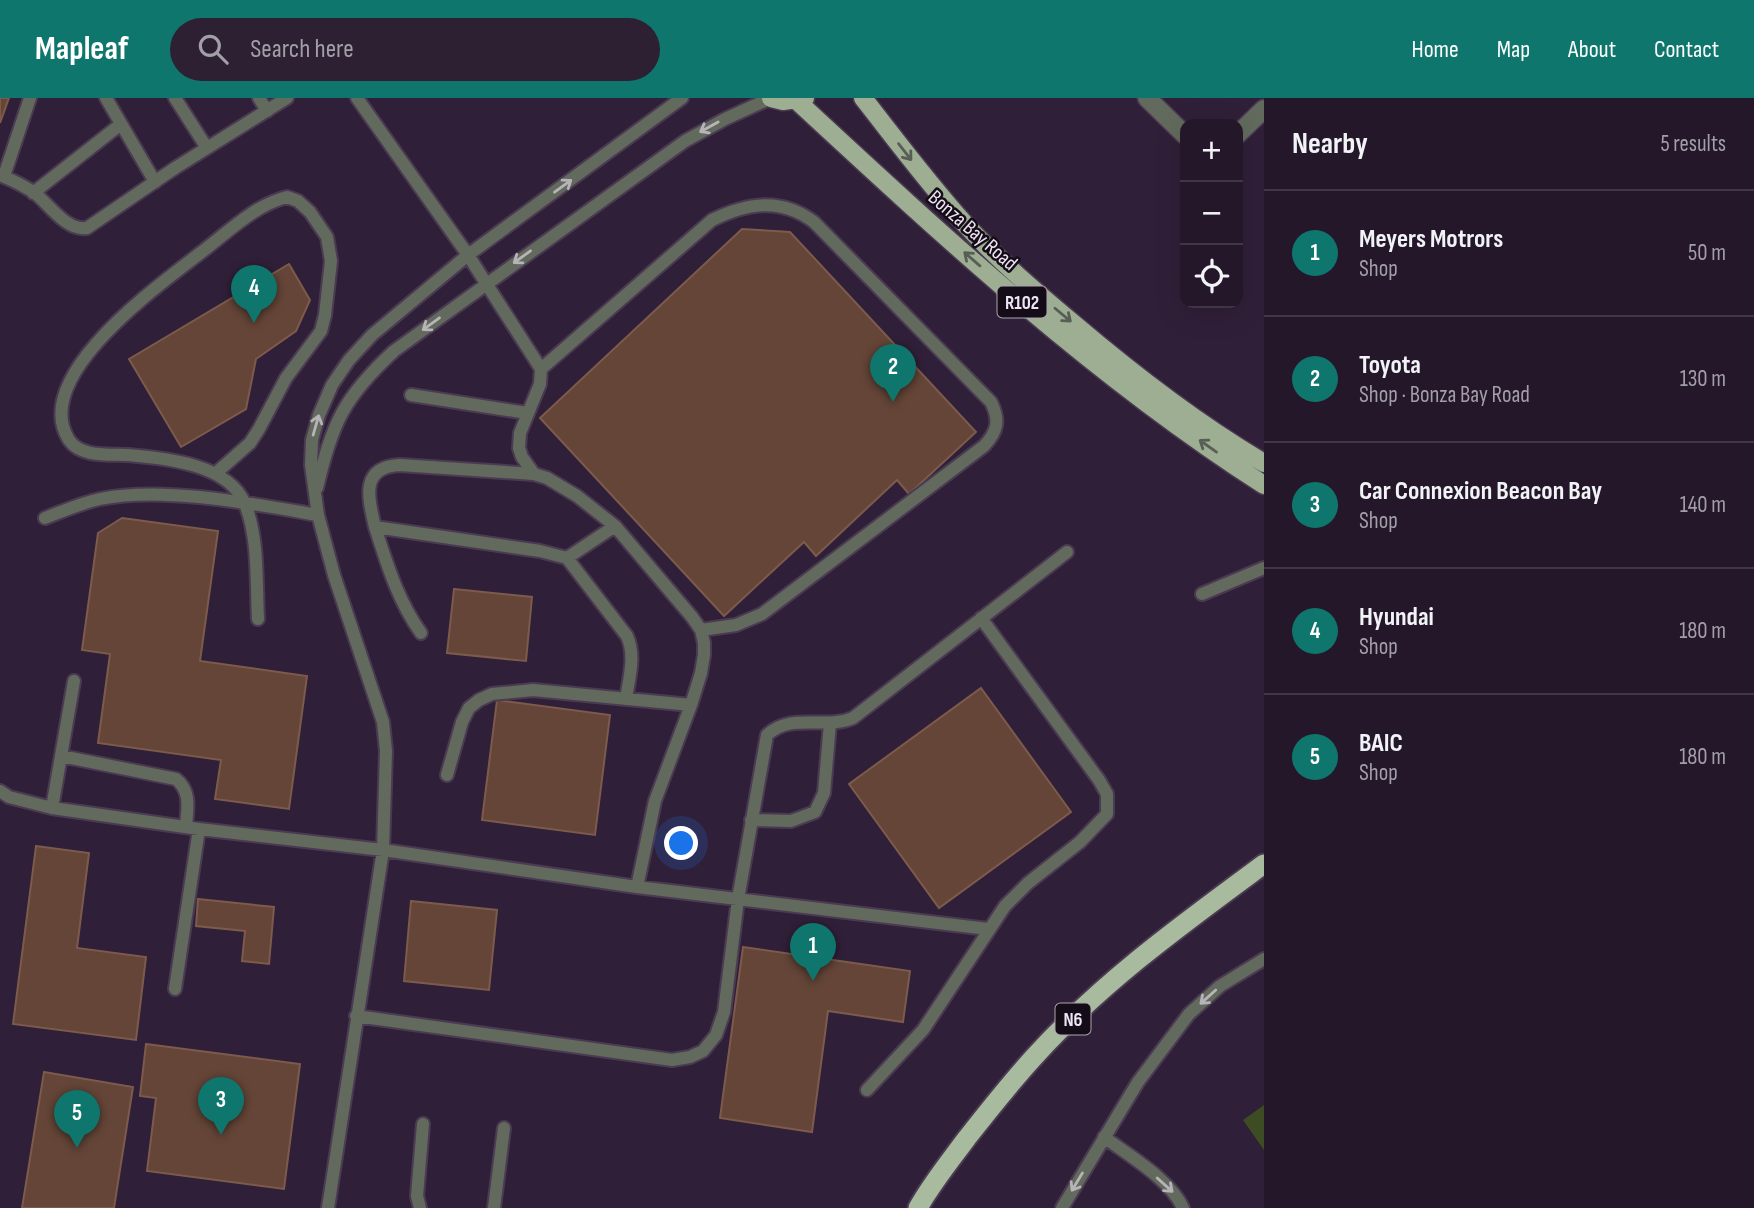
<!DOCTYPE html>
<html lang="en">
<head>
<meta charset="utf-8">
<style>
	:root { --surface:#24172a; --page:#2c2032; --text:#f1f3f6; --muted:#a39fa8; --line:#413647; --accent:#0f766e }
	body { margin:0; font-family:"Sofia Sans Condensed",sans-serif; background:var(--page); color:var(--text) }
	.controls { position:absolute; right:21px; top:21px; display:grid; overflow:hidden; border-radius:14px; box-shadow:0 7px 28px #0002 }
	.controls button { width:63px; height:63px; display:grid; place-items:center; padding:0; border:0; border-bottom:2px solid var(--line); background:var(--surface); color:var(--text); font:35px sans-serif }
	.you { position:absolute; left:682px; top:746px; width:24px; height:24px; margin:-18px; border:5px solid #fff; border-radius:50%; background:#1a73e8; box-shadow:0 0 0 10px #1a73e833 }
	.badge { display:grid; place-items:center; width:46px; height:46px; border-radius:50%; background:var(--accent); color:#fff; font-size:23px; font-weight:700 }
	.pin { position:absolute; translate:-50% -58px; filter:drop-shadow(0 2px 4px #0008) }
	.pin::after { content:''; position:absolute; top:37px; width:24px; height:21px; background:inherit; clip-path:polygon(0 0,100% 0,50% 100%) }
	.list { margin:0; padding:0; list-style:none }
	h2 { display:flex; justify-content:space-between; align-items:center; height:91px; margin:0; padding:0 28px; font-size:30px }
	h2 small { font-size:23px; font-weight:400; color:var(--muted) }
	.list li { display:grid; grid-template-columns:46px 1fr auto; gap:21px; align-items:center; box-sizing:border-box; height:126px; padding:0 28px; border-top:2px solid var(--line) }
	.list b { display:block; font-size:26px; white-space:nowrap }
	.list p { margin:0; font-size:23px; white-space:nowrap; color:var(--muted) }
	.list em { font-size:23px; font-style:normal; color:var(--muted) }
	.icon { flex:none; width:38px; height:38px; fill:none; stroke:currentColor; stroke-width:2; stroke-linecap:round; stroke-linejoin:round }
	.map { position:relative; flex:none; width:1264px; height:1110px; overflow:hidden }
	header { display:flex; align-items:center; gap:42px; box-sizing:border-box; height:98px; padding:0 35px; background:var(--accent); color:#fff }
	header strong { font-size:33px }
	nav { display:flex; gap:38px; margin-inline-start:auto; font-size:24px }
	.search { width:490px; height:63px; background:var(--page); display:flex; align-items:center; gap:18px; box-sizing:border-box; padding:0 24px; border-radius:38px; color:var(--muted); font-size:26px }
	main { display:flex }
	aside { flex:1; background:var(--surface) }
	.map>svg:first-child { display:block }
</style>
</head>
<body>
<header>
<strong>Mapleaf</strong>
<div class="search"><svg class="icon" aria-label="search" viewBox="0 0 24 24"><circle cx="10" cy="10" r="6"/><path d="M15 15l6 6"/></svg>Search here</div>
<nav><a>Home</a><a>Map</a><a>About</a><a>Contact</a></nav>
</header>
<main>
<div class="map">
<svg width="1264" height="1110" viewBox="0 0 1264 1110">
	<rect width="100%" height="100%" fill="#301f38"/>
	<!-- pitch -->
	<path fill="#3e4c24" d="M1264 1007V1052L1243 1022Z"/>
	<!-- building -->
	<path fill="#644537" stroke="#7c5b4c" stroke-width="2" d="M0 0H9L0 25Z
		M742 131 790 134 976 334 909 396 897 382 816 458 804 444 724 518 540 320Z
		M289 166 310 202 296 233 256 261 246 311 181 349 129 261Z
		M122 420 218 433 200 563 307 578 289 711 215 701 221 662 98 645 110 556 82 552 98 435Z
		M454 491 532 499 526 563 447 555Z
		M981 590 1071 714 939 810 849 686Z
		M497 602 610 617 595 737 482 722Z
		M36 748 89 755 77 850 146 859 136 942 13 926Z
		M198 801 274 809 269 866 242 863 245 833 196 828Z
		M411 803 497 812 489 892 404 883Z
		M743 849 910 873 903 924 828 913 812 1034 720 1020Z
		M146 946 300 966 284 1091 147 1073 156 1000 140 998Z
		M44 974 133 989 114 1110H22Z"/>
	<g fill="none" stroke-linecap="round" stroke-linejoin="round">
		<defs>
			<path id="service" d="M106 0 155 84
				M175 0 207 50
				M259 0 267 13
				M357 0 468 157 541 271 540 286 520 335 519 350 522 359 534 376 547 380 577 398 615 428 692 519 701 532 704 545V557L701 575 691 607 655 703 637 789
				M0 77C12 82 25 88 36 96 50 108 67 133 87 130L175 70 287 0
				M4 78 30 0
				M33 95 121 26
				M541 271 712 122C747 105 781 99 814 124L991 304C1000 322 998 333 984 348L762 516 736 527 701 532
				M411 297 527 315
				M216 375 250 345 259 331 286 280 321 233 325 217 331 163 327 139 310 114 298 103 287 99C254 107 226 136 199 156 158 188 29 279 69 342 81 360 110 356 128 357 165 360 229 366 245 406 259 441 256 484 258 521
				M534 376 400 367C360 369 368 399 375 429L540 453 567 460 615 428
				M317 390C332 325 344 299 394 253L685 43 725 21 771 0
				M45 420C63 413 81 405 100 401 163 388 254 406 318 417
				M375 429C387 466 398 503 421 535
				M567 460 627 538C636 558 629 580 626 601
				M1202 496 1264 470
				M61 658 176 681C192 694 187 711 186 729
				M447 677 462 624 469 610 479 602 492 596 533 592 691 607
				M0 693 9 699 52 710 199 731 383 752 637 789 988 831
				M52 710 74 583
				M751 722 791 723 815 714 824 695 830 625
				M175 891 199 731
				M356 918 672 962 690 959 703 953 716 937 724 914 738 801 767 637C791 614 825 632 853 620L1067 454
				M867 992 923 932 1005 808 1028 785 1080 744 1107 716V696L1099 682 981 520
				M1104 1039C1128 1057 1171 1082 1183 1110
				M328 1110 383 752 386 653 383 624 334 477 318 417 311 367 312 342 319 317 332 287 349 262 372 237 468 157 682 0
				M420 1110 417 1098 423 1026
				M494 1110 504 1030
				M1062 1110 1138 984 1189 916 1220 888 1264 861"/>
			<path id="minor" d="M1147 0 1185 37
				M1238 36 1264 11"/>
			<path id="primary" d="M771 0 783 3 805 0
				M863 0C896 42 928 85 964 125 998 162 1036 194 1074 226 1134 277 1196 325 1264 365
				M796 2C944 139 1094 278 1264 387"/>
			<path id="trunk" d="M918 1110C932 1085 950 1063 967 1040 989 1012 1011 984 1035 958 1102 884 1184 825 1264 766"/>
		</defs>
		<!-- service casing -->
		<use href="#service" stroke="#4b3b52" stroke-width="16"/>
		<!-- minor casing -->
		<use href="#minor" stroke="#4b3b52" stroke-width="21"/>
		<!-- primary casing -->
		<use href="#primary" stroke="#4b3b52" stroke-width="21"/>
		<!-- trunk casing -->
		<use href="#trunk" stroke="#4b3b52" stroke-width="23"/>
		<!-- service -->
		<use href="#service" stroke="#626a5d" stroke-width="12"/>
		<!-- minor -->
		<use href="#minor" stroke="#626a5d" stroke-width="18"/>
		<!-- primary -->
		<use href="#primary" stroke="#9dae93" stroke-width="18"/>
		<!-- trunk -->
		<use href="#trunk" stroke="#a8bb9e" stroke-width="19"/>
	</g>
	<!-- one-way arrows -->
	<defs><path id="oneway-shaft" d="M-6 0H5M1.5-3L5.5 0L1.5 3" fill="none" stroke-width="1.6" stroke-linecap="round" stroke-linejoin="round" transform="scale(1.75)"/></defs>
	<g stroke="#b7b3b8">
		<use href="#oneway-shaft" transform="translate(709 29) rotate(151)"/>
		<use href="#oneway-shaft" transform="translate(563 88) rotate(-36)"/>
		<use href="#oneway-shaft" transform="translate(522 159) rotate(144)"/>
		<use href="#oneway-shaft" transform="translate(431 226) rotate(144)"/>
		<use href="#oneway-shaft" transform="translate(316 327) rotate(-74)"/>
		<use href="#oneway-shaft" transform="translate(1208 899) rotate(138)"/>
		<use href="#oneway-shaft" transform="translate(1077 1084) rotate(121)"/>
		<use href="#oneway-shaft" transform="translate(1165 1087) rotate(42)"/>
	</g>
	<g stroke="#585e55">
		<use href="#oneway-shaft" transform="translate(905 54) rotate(52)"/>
		<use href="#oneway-shaft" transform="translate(972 161) rotate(-139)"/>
		<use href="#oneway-shaft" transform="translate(1063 217) rotate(40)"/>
		<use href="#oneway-shaft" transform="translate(1208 348) rotate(-145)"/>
	</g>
	<g text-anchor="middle" stroke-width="5" stroke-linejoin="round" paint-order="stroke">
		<!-- shield labels -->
		<g fill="#140d17" stroke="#ada4b2" stroke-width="2">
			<rect x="997.5" y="188.5" width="49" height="31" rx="5"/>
			<rect x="1055.5" y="905.5" width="35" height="31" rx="5"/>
		</g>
		<g font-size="19" font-weight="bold" fill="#efe4f4">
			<text x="1022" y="211">R102</text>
			<text x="1073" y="928">N6</text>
		</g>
		<!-- street labels -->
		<g font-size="21" fill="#efe4f4" stroke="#140d17">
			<text transform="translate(973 132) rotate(41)" y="7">Bonza Bay Road</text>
		</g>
	</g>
</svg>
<div class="controls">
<button>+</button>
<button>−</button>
<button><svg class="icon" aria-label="locate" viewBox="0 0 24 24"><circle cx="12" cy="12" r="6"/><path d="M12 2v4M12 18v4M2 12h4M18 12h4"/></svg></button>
</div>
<div class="you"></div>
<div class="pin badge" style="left:813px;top:883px">1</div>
<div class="pin badge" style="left:893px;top:304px">2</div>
<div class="pin badge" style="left:221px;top:1037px">3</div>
<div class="pin badge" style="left:254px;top:225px">4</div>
<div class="pin badge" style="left:77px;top:1050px">5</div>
</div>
<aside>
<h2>Nearby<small>5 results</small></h2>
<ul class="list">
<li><span class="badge">1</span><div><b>Meyers Motrors</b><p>Shop</p></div><em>50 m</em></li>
<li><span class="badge">2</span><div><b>Toyota</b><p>Shop · Bonza Bay Road</p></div><em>130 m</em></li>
<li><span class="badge">3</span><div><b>Car Connexion Beacon Bay</b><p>Shop</p></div><em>140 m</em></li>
<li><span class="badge">4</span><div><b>Hyundai</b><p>Shop</p></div><em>180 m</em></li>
<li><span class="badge">5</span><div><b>BAIC</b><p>Shop</p></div><em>180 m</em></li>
</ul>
</aside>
</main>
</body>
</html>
